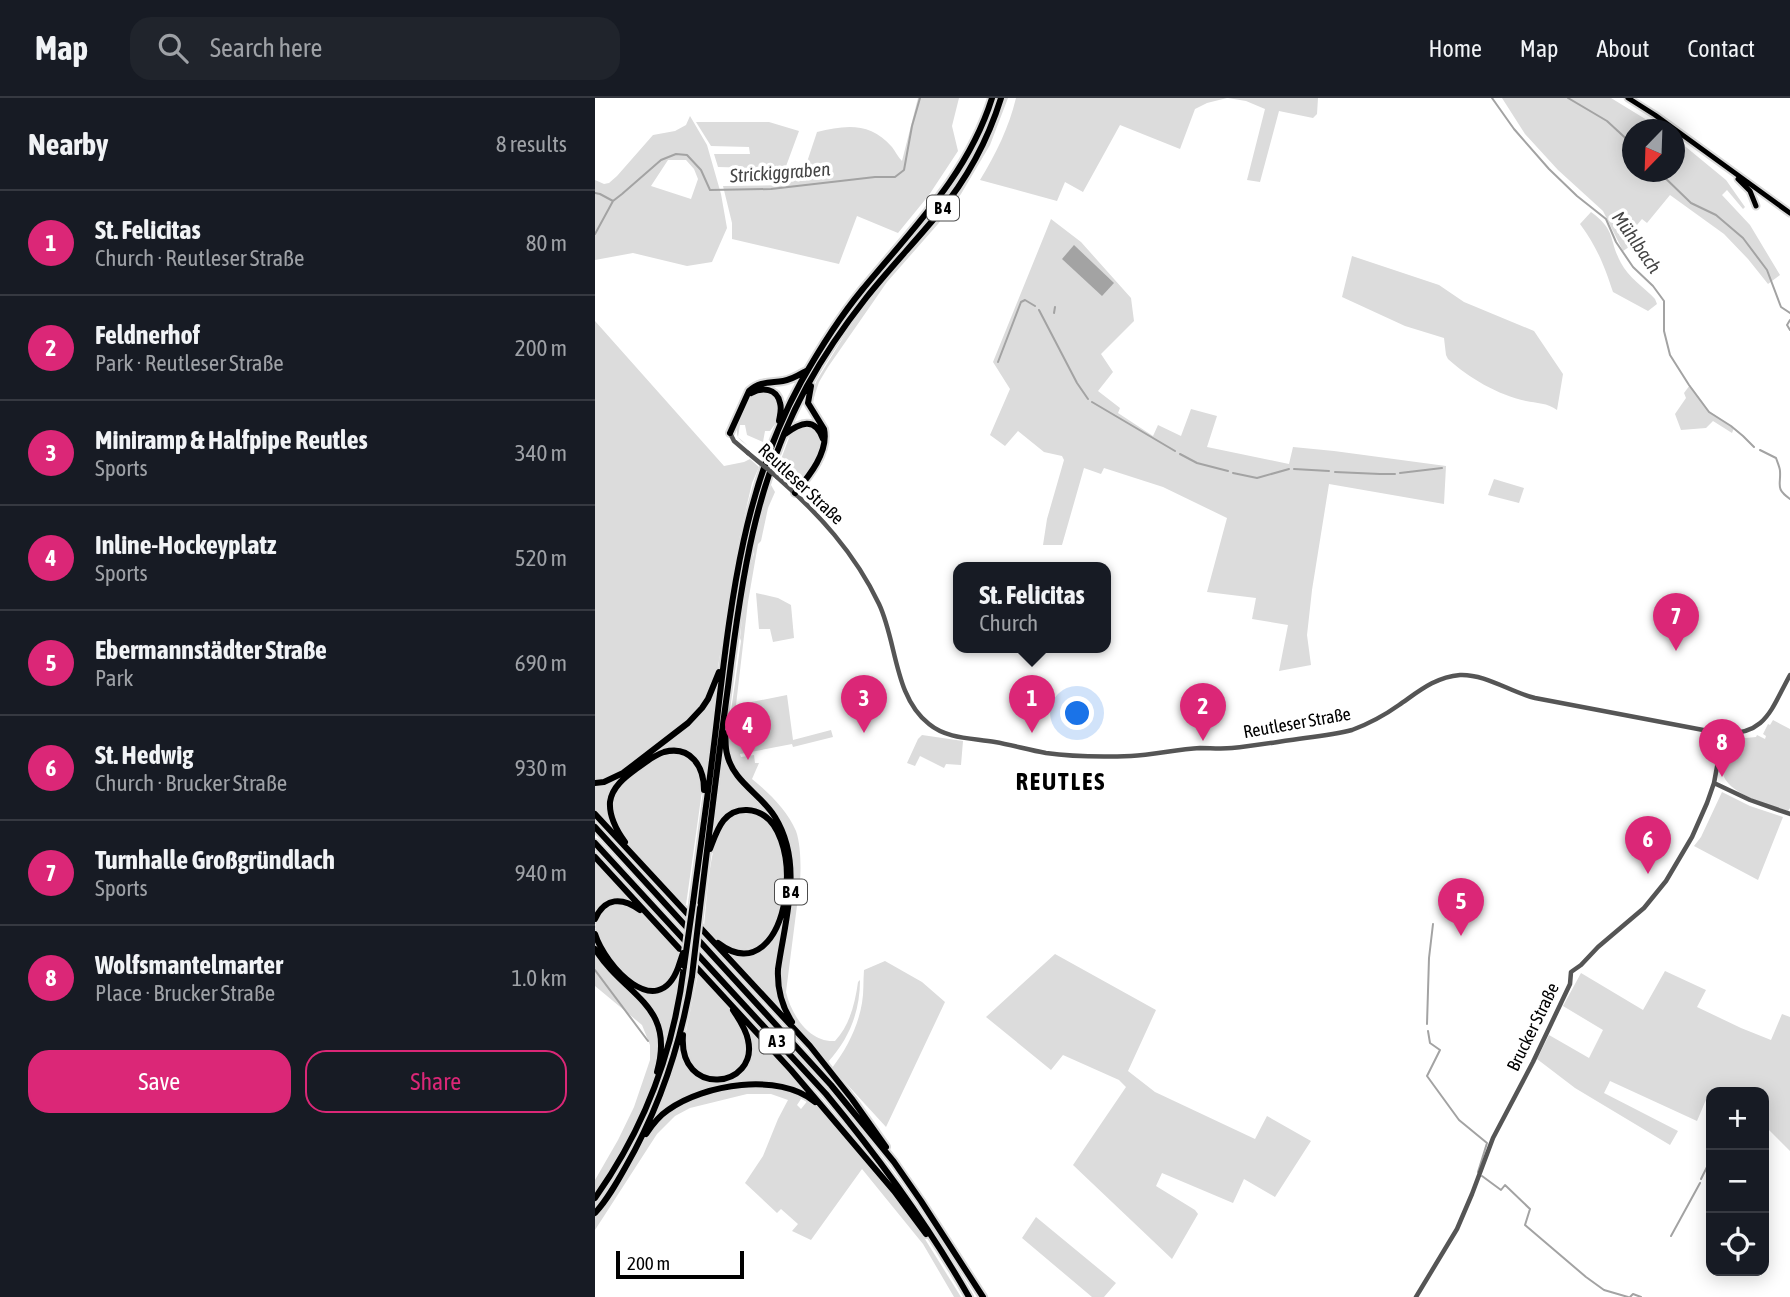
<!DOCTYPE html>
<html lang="en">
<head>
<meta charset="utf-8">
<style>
	:root { --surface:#171b24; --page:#20242c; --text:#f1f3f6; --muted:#9ea1a6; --line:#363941; --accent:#db2777 }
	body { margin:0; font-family:"Asap Condensed",sans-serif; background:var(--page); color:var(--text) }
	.controls { position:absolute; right:21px; bottom:21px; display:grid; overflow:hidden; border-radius:14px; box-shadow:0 4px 18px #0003 }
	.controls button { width:63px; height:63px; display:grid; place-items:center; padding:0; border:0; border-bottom:2px solid var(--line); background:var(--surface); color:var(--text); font:35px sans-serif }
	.compass { position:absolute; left:1027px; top:21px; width:63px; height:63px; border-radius:50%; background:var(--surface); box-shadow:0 4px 18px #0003; rotate:203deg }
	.scale { position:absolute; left:21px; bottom:18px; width:128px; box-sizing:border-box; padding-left:7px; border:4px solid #000; border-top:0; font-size:19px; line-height:24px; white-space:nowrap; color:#000; -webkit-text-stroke:5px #fff; paint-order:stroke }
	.you { position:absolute; left:483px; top:616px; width:24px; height:24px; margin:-18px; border:5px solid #fff; border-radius:50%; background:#1a73e8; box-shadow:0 0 0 10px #1a73e833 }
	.badge { display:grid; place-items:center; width:46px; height:46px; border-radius:50%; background:var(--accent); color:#fff; font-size:23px; font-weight:700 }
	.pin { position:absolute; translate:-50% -58px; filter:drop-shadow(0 2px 4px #0008) }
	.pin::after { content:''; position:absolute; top:37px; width:24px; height:21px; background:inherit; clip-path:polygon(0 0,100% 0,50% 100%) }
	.popup { position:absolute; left:358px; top:464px; width:158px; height:91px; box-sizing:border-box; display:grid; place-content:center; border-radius:14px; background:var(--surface); filter:drop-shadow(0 2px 5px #0005); font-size:23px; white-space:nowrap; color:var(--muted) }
	.popup b { font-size:26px; color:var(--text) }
	.popup::after { content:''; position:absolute; left:50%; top:100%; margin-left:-14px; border:14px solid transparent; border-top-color:var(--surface) }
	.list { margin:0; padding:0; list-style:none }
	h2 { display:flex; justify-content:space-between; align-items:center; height:91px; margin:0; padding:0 28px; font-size:30px }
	h2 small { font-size:23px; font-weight:400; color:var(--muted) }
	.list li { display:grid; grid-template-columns:46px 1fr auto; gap:21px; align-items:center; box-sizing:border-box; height:105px; padding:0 28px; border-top:2px solid var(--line) }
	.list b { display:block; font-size:26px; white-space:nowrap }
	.list p { margin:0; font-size:23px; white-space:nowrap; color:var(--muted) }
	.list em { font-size:23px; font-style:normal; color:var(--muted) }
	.actions { display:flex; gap:14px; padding:21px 28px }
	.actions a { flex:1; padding:16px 0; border:2px solid var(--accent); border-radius:21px; text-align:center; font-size:24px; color:var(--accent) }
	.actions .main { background:var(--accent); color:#fff }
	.icon { flex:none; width:38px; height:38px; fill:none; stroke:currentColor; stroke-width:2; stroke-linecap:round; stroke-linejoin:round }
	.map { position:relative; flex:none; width:1195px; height:1199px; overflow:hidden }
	header { display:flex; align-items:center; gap:42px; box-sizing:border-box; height:98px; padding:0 35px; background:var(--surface); border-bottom:2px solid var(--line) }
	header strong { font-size:33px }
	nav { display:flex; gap:38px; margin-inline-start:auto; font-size:24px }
	.search { width:490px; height:63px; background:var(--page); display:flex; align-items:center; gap:18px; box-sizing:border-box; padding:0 24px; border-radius:21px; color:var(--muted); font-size:26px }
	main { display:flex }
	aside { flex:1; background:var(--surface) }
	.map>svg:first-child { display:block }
</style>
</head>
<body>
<header>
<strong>Map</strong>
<div class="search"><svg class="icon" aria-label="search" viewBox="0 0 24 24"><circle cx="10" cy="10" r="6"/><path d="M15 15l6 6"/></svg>Search here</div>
<nav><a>Home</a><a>Map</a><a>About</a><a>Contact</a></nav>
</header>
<main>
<aside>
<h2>Nearby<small>8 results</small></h2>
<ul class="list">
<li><span class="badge">1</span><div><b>St. Felicitas</b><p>Church · Reutleser Straße</p></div><em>80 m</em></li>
<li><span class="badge">2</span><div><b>Feldnerhof</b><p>Park · Reutleser Straße</p></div><em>200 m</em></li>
<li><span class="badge">3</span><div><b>Miniramp &amp; Halfpipe Reutles</b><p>Sports</p></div><em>340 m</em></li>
<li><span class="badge">4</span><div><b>Inline-Hockeyplatz</b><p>Sports</p></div><em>520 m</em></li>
<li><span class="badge">5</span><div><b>Ebermannstädter Straße</b><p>Park</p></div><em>690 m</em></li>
<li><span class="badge">6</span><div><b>St. Hedwig</b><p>Church · Brucker Straße</p></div><em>930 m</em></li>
<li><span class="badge">7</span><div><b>Turnhalle Großgründlach</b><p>Sports</p></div><em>940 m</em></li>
<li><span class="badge">8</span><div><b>Wolfsmantelmarter</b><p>Place · Brucker Straße</p></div><em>1.0 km</em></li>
</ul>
<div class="actions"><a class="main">Save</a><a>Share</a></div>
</aside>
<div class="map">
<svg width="1195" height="1199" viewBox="0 0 1195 1199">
	<rect width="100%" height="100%" fill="#fff"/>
	<!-- green -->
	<path fill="#dcdcdc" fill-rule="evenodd" d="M323 0H364L357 28 363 53 334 97 303 135 262 118 244 166 137 141V125L128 88 194 87V79L206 82 222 34C251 27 275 24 297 49 300 53 303 59 307 63Z
		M400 0H404L386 45 368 78 347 107 274 193 215 278 213 277C227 253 242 228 260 206 292 164 331 126 361 82 378 56 390 29 400 0Z
		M409 0H413L395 47 366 96 343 126 292 184 233 269 224 284 218 302 215 303 216 296 222 282 251 235 288 183 372 80 396 36Z
		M421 0H632L612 5 600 11 585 51 525 27 488 94 470 84 462 103 385 82C401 56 414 29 421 0Z
		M633 0H723L722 16 718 20 684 13 665 84 652 82 670 11 651 3Z
		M907 0H1016L1065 30 1068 31 1038 32V74H1080V40L1131 82 1150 109 1148 111 1132 92 1127 97 1155 127 1185 177 1173 186 1153 161 1129 136 1075 97 1052 125 1047 121 1037 133 1043 143 1028 153 1008 113 963 72 930 36Z
		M95 18 112 47 126 96 132 130 117 164 92 168 38 155 0 162V82L9 86 14 85 22 78 58 37 80 33 91 27ZM73 62H91L99 71 103 81 96 101 56 88Z
		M101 24H174L204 33 190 71 123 69 119 56H155L154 49 116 48Z
		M996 114C1022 133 1013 141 1026 165 1033 179 1050 190 1060 201L1062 206 1053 213 1018 194C1009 167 1002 149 985 126Z
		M456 121 486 144 536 200 539 223 506 256 518 274 503 293 525 310 523 315 558 338 563 327 586 338 596 311 622 318 612 349 694 366 698 349 739 353 851 368 849 406 734 386 717 492 712 537 716 567 684 573 693 527 657 521 661 500 612 494 632 420 568 389 509 370 506 376 489 370 467 447H448L452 421 469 362 467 358 449 354 423 333 410 348 395 337 415 291 398 264Z
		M757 158 844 187 869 204 939 233 968 276 962 312C953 305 941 305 931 303 903 297 874 280 853 261L851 257 849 240 810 228 747 199Z
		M0 223 129 368 149 364 155 361 164 369 157 385 143 446 122 575 114 596 98 619 29 672 10 682 0 683Z
		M1095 287 1114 313 1139 330 1137 335 1118 323 1111 330 1086 332 1080 316 1091 300 1089 295Z
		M174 294 184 303 183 322 175 333H170L168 344 152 337 150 327H145L143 339 152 347C150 346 144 341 143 339 138 330 151 299 162 295 166 294 170 294 174 294Z
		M206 328 220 330C223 335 227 340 226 346 225 359 212 378 201 384L200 381 196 383 182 372 195 337Z
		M899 381 929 390 924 405 893 397Z
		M176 387 180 394 173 410 166 443 163 446 153 504 141 607 192 597 198 642 236 632 238 639 198 649 197 646 145 656 146 659 159 657 160 665H164L157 681C174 695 192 712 201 733 206 747 206 770 205 784L191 894C196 916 214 945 240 943 255 927 260 905 263 884L265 882C265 914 254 941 233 964L210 938 191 910 184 880 195 814 181 716 167 699 143 676 135 658 133 634 146 543 145 540 150 490 152 478 159 456V445L162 428Z
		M161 495 183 500 196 507 199 540 178 544 175 531H164Z
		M123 584 111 689 109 673 85 652 52 661 15 699 22 737 0 713V687H7L90 630Z
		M1178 622 1195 631V710L1193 713C1175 707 1126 695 1127 670 1127 660 1133 648 1136 638H1139L1140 641 1161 639 1162 637 1170 641 1171 638 1168 636 1173 626 1175 627Z
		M130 637 132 661 182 726 194 790 182 866 191 918 130 854C140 853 150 859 161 855 180 847 195 809 193 790 192 779 189 769 187 758 185 742 185 725 169 715 159 709 149 711 138 713L116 743Z
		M327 637 368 643 366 667 351 666 349 670 325 658 320 668 312 665 323 641Z
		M78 655 96 661 104 672 107 693 91 807C70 785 18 740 17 709 17 695 26 686 36 678 50 667 61 659 78 655Z
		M1127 694 1155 708 1188 719 1163 782 1099 748 1106 739Z
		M151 714 168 719 182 738 189 766V791L182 823 168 846 144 853 124 843 109 828C112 802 114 741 131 723 136 717 143 716 151 714Z
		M0 761 48 813 23 801 0 816Z
		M26 805 41 811 84 856 77 881 59 891 40 886 20 868 2 837 0 829 3 817 17 806Z
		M0 842 39 889C74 893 77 896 89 860L84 896 68 954C69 935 65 921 54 906L5 856 0 847Z
		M0 854C6 863 11 872 19 880 33 894 51 904 60 923 80 965 24 1057 0 1092V1082L23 1042 39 1009 55 962V947L47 927 0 888Z
		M460 856 561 912 533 973 560 994 660 1041 672 1018 716 1043 680 1099 649 1081 638 1105 567 1075 561 1088 600 1112 603 1116 577 1161 478 1067 531 989 524 982 468 957 456 972 391 919Z
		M290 863 327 884 350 904 291 1029 237 970C251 952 263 929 267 905 269 894 268 883 269 872Z
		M93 870 95 873C82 959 50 1037 0 1109V1105C27 1064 56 1011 71 965 81 934 88 902 93 870Z
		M1070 873 1111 892 1102 909 1146 930 1176 942 1187 916 1195 919V1053L1169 1027V994H1116V998L1113 997 1102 1023 1015 983 1009 995 1083 1033 1075 1047 980 990 942 961 954 937 994 960 1008 932 968 908 986 875 1048 912Z
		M103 876 134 910 149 935 152 954 146 969 128 980 109 978 96 967 89 943Z
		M147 922 212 993 211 995 202 990 185 986 107 994 55 1026 86 942 87 959 95 971 128 983 154 962Z
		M176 988 208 998 202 1007 206 1011 214 1001 230 1016 320 1125 366 1199H359L328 1146 267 1071 216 1142 197 1133 203 1126 186 1111 182 1115 150 1085 168 1058 183 1021 193 1002 176 996H152L95 1010 80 1018 62 1036 0 1132C0 1128 0 1125 0 1121 2 1115 20 1093 25 1086 37 1066 48 1038 65 1021 93 993 138 990 176 988Z
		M441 1119 521 1185 509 1199H497L427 1140Z"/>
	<!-- water -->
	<path fill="#a3a3a3" d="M479 147 519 185 507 198 467 161Z"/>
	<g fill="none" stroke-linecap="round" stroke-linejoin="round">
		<!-- stream -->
		<path stroke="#a3a3a3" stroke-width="2" d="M897 0 919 31 954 71 982 98 1011 121 1021 144 1038 169 1058 188 1069 203V233L1075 257 1094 287 1114 314 1136 328 1148 338 1159 349
			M973 0 1012 23 1038 47
			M1064 74 1096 105 1121 117 1148 140 1172 172 1186 209 1195 215
			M0 95 5 96 18 103
			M0 136 18 103 27 96 66 62 81 56 92 57 106 72 115 92 176 91 280 79H300L309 72 317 28 325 0
			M444 212 482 285 493 301
			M459 215 460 209
			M1195 222 1192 227 1195 232
			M403 264 426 204 430 202 440 208
			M497 304 580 353
			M1165 352 1181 360C1182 363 1185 370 1185 373 1186 388 1180 390 1195 401
			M585 356 602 365 633 373
			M699 371 734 373
			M740 374 785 376H800
			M638 375 662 380 694 371
			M805 375 847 370
			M0 872 53 943
			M832 926 834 860 838 826
			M833 933 835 945 845 952 832 978 864 1022 892 1045 883 1074
			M887 1078 906 1092 910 1087 935 1111 930 1127 991 1179 1009 1192 1033 1199
			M1106 1081 1116 1061
			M1076 1138 1105 1085
			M1035 1199 1038 1196 1046 1199"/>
		<defs>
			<path id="major" d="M1033 0 1060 17 1195 115
				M1143 81 1155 93 1161 108"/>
			<path id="highway" d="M156 295C167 289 182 290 185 305 187 311 185 317 184 323
				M135 335 154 293C165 283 175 285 188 283 196 282 204 277 211 273
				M190 336C205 325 220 318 228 341
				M200 395C214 378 234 354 229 331L213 305 216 288
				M130 635C131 642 130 649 132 656 138 684 166 696 180 719 209 766 190 821 183 871 182 891 186 907 197 924
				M0 685 9 684 28 675 93 625 107 610 113 601 124 574
				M0 716 215 948 257 1001 291 1049
				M0 729 236 987 299 1064 326 1103 388 1199
				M30 744C22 733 14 719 15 704 17 689 30 679 41 671 50 665 59 657 69 654 96 647 109 669 109 692
				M0 745 231 996C284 1060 333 1127 374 1199
				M115 751C122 733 128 711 152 712 219 715 196 901 123 845
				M0 759 196 972 299 1093 331 1136
				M98 805C106 744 115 683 122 621 136 503 148 390 206 284 224 252 244 220 267 192 317 131 373 77 397 0
				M105 810C114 736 123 662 133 589 146 483 160 383 212 288 229 257 249 228 271 200 294 171 320 144 343 116 372 81 393 42 406 0
				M0 821C10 799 27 799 45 812
				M0 836C10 868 62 925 83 870
				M0 851C30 899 81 906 62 974
				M88 937C83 1001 164 990 153 942 151 931 144 921 138 912
				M51 1036C57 1027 64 1018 73 1012 109 986 184 974 220 1004
				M0 1100C49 1031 79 952 89 868
				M0 1115C12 1102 21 1086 30 1070 64 1011 86 946 97 878"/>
		</defs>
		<!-- major casing -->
		<use href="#major" stroke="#dbdbdb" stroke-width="9"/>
		<!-- highway casing -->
		<use href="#highway" stroke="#dbdbdb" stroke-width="10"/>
		<!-- minor -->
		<path stroke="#555" stroke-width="4.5" d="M135 335 139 343 153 355
			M182 379C223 415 260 455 284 506 302 544 299 599 334 626 352 641 377 640 400 644 417 647 434 652 451 655 479 659 508 659 536 658 559 657 582 651 605 650 615 650 626 651 637 650 661 648 686 643 710 640 726 638 742 636 757 632 773 626 790 617 804 607 823 594 840 579 865 577 891 576 915 594 940 600L1124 635C1171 639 1176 611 1195 577
			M1124 654V635
			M1119 685 1155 702 1195 716
			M821 1199 862 1131 877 1096 898 1040 938 964 975 886 976 874 986 867 1003 849 1049 810 1071 783 1097 739 1112 705 1119 685 1124 658 1131 636"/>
		<!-- major -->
		<use href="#major" stroke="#000" stroke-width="5"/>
		<!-- highway -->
		<use href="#highway" stroke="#000" stroke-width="6"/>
		<defs>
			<path id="highway-bridge" d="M89 868 98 805
				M83 870 88 855
				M97 878 105 810"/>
		</defs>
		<!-- highway-bridge casing -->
		<use href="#highway-bridge" stroke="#dbdbdb" stroke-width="10" stroke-linecap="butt"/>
		<!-- minor-bridge -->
		<path stroke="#555" stroke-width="4.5" d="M153 355 182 379"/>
		<!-- highway-bridge -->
		<use href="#highway-bridge" stroke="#000" stroke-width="6"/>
	</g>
	<g text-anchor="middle" stroke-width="7" stroke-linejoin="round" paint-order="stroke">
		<!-- shield labels -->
		<g fill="#fff" stroke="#4c4c4c" stroke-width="2">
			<rect x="332" y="97.5" width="32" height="25" rx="5"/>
			<rect x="180" y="781.5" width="32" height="25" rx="5"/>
			<rect x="164.5" y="930.5" width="35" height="25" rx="5"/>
		</g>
		<g font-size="16" font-weight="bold" fill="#000">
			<text x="348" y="116">B 4</text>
			<text x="196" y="800">B 4</text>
			<text x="182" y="949">A 3</text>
		</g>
		<!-- street labels -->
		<g font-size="18" fill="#000" stroke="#fff">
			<text transform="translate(206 386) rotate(43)" y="6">Reutleser Straße</text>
			<text transform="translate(702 625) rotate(-10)" y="6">Reutleser Straße</text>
			<text transform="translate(938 929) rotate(-64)" y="6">Brucker Straße</text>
		</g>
		<!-- water labels -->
		<g font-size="19" font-style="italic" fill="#444" stroke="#fff">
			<text transform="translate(185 74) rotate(-4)" y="7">Strickiggraben</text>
			<text transform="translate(1042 144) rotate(55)" y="7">Mühlbach</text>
		</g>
		<!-- district labels -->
		<g font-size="24" font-weight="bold" letter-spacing="2" fill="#000" stroke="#fff">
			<text x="466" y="692">REUTLES</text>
		</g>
	</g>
</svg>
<div class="controls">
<button>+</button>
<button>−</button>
<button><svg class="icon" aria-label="locate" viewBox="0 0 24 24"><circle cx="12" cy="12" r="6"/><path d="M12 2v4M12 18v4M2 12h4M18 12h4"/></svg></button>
</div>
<svg class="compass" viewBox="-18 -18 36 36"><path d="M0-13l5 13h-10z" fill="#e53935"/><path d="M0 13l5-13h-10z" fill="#9ea1a6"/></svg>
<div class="scale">200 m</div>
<div class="you"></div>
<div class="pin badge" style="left:437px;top:635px">1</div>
<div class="popup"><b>St. Felicitas</b>Church</div>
<div class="pin badge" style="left:608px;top:643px">2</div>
<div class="pin badge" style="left:269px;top:635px">3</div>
<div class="pin badge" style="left:153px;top:662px">4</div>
<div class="pin badge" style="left:866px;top:838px">5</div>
<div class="pin badge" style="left:1053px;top:776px">6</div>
<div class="pin badge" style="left:1081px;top:553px">7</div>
<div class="pin badge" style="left:1127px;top:679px">8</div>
</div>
</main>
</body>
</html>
